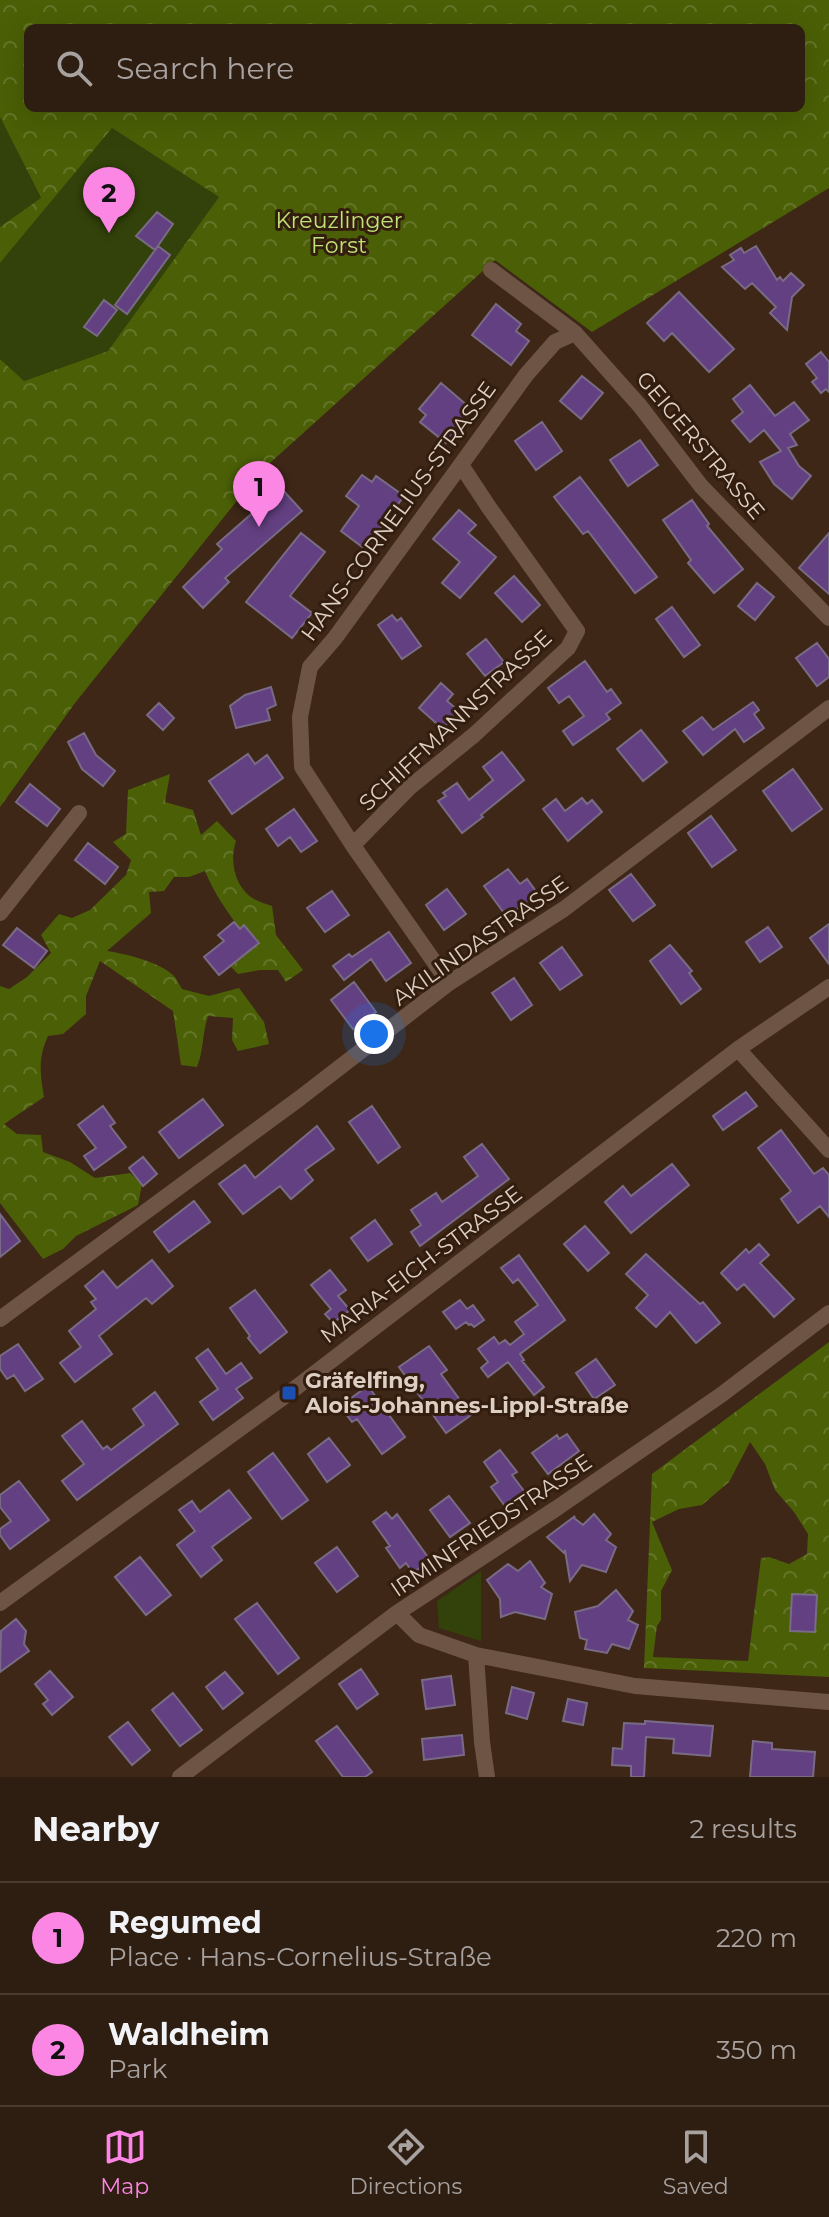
<!DOCTYPE html>
<html lang="en">
<head>
<meta charset="utf-8">
<style>
	:root { --surface:#2e1d11; --page:#3a2a1f; --text:#f1f3f6; --muted:#a7a29f; --line:#493b31; --accent:#fc86e4 }
	body { margin:0; font-family:Montserrat,sans-serif; background:var(--page); color:var(--text) }
	.you { position:absolute; left:374px; top:1034px; width:28px; height:28px; margin:-20px; border:6px solid #fff; border-radius:50%; background:#1a73e8; box-shadow:0 0 0 12px #1a73e833 }
	.badge { display:grid; place-items:center; width:52px; height:52px; border-radius:50%; background:var(--accent); color:#111; font-size:26px; font-weight:700 }
	.pin { position:absolute; translate:-50% -66px; filter:drop-shadow(0 2px 4px #0008) }
	.pin::after { content:''; position:absolute; top:42px; width:28px; height:24px; background:inherit; clip-path:polygon(0 0,100% 0,50% 100%) }
	.list { margin:0; padding:0; list-style:none }
	h2 { display:flex; justify-content:space-between; align-items:center; height:104px; margin:0; padding:0 32px; font-size:34px }
	h2 small { font-size:26px; font-weight:400; color:var(--muted) }
	.list li { display:grid; grid-template-columns:52px 1fr auto; gap:24px; align-items:center; box-sizing:border-box; height:112px; padding:0 32px; border-top:2px solid var(--line) }
	.list b { display:block; font-size:30px; white-space:nowrap }
	.list p { margin:0; font-size:26px; white-space:nowrap; color:var(--muted) }
	.list em { font-size:26px; font-style:normal; color:var(--muted) }
	.icon { flex:none; width:44px; height:44px; fill:none; stroke:currentColor; stroke-width:2; stroke-linecap:round; stroke-linejoin:round }
	.map { position:relative; flex:none; width:829px; height:1777px; overflow:hidden }
	.search { position:absolute; background:var(--surface); box-shadow:0 8px 32px #0002; left:24px; right:24px; top:24px; height:88px; display:flex; align-items:center; gap:20px; box-sizing:border-box; padding:0 28px; border-radius:12px; color:var(--muted); font-size:30px }
	.sheet { height:328px; background:var(--surface) }
	nav { display:flex; justify-content:space-around; align-items:center; box-sizing:border-box; height:112px; border-top:2px solid var(--line); background:var(--surface); font-size:22px; color:var(--muted) }
	nav a { display:grid; justify-items:center; gap:4px }
	nav .on { color:var(--accent) }
	.map>svg:first-child { display:block }
</style>
</head>
<body>
<div class="map">
<svg width="829" height="1777" viewBox="0 0 829 1777">
	<defs>
		<pattern id="forest-crowns" width="20" height="18" patternUnits="userSpaceOnUse" patternTransform="scale(2)"><rect width="20" height="18" fill="#4a5f06"/><path d="M2 6a3 3 0 1 1 6 0M12 15a3 3 0 1 1 6 0" fill="none" stroke="#647529"/></pattern>
	</defs>
	<rect width="100%" height="100%" fill="#3e2717"/>
	<!-- green -->
	<path fill="#33420a" d="M0 117 41 199 0 227Z
		M112 128 219 197 108 351 23 381 0 359V263Z
		M481 1571V1641L439 1628 437 1601Z"/>
	<!-- forest -->
	<path fill="url(#forest-crowns)" fill-rule="evenodd" d="M0 0H829V188L592 332 495 260 260 472 75 703 0 807V359L24 381 108 351 219 197 112 128 0 263V227L41 198 0 117ZM28 28H801V108H28Z
		M170 774 165 802 193 810 201 835 217 821 236 841C229 861 235 888 254 899 259 902 267 904 272 906L276 935 303 970 286 982 278 970H260L238 974 230 966 259 942 245 925 240 929C226 910 214 893 205 871L189 877H174L164 891 149 892 151 913 107 951C126 954 161 962 175 977 178 981 179 985 182 989L209 996 239 988 264 1022 269 1044 238 1051 232 1040 233 1018 208 1016C202 1034 204 1049 197 1067L181 1065 173 1011 100 961 86 996V1014L63 1034 48 1036C38 1058 40 1072 44 1097L4 1124 17 1134 41 1135 43 1152 70 1162 95 1178 130 1173 142 1184 138 1205 76 1236 63 1249 43 1259 0 1203V986L9 989 27 977 51 953 41 935 59 914 72 918 90 910 126 875 131 860 113 842 126 834 128 790Z
		M829 1342V1677L644 1668 652 1474ZM750 1442 765 1464 775 1490 794 1512 808 1534 807 1554 789 1564 769 1557 761 1558 748 1661 653 1657 657 1626 661 1620V1591L672 1570 652 1522 679 1509 702 1505 729 1482Z"/>
	<!-- building -->
	<path fill="#634081" stroke="#796b86" stroke-width="2" d="M157 212 173 224 155 250 136 236Z
		M158 246 170 255 127 314 115 305Z
		M756 246 777 280 780 277 783 281 791 273 804 285 792 297 787 330 770 313 776 307 752 283 745 289 722 267 734 260 730 255 741 248 744 253Z
		M679 292 734 349 709 372 672 333 664 341 647 323Z
		M104 300 117 310 97 336 84 327Z
		M496 304 521 324 516 331 529 341 511 365 472 335Z
		M821 352 829 362V392L826 389 821 393 812 382 817 378 806 364Z
		M582 376 603 393 581 419 560 401Z
		M441 383 475 412 453 437 452 436 446 443 420 422 426 415 419 409Z
		M750 385 775 416 794 402 809 420 790 434 797 445 788 448 799 466 811 476 792 499 774 484 760 462 781 451 764 430 750 442 732 421 743 412 733 399Z
		M542 422 562 451 536 470 515 441Z
		M640 440 658 465 628 486 610 460Z
		M362 475 372 482 376 476 404 496 365 549 341 531 359 506 346 496Z
		M580 477 657 577 635 593 588 531 583 534 554 497Z
		M281 488 302 511 225 578 229 582 203 608 183 587 222 549 217 544Z
		M692 500 709 524 707 526 743 569 714 593 688 563 691 560 663 520Z
		M459 510 476 525 468 533 496 557 460 598 442 583 460 562 433 539Z
		M301 533 325 552 290 596 312 613 292 638 246 602Z
		M829 533V594L799 568Z
		M514 576 540 605 522 622 495 593Z
		M757 583 774 597 755 620 738 606Z
		M672 607 700 645 684 657 656 619Z
		M392 615 397 621 401 618 421 646 402 659 378 625Z
		M486 639 504 662 485 676 467 654Z
		M817 643 829 659V677L817 686 796 658Z
		M585 661 607 692 611 689 621 703 606 714 610 719 573 745 563 731 584 716 569 696 559 703 548 688Z
		M441 683 453 694 447 701 459 711 443 729 419 708Z
		M271 687 276 705 267 709 270 720 236 728 230 706 245 695Z
		M753 702 759 710 754 714 764 728 744 742 735 729 703 755 683 731 702 717 713 730Z
		M159 703 174 718 163 730 147 715Z
		M641 730 667 762 643 781 617 749Z
		M84 733 96 755 115 771 103 786 82 769 68 742Z
		M502 752 524 780 481 815 483 817 462 833 438 801 446 796 443 793 457 783 469 800 493 780 483 767Z
		M248 754 255 764 267 755 283 778 232 814 209 781Z
		M793 769 822 809 792 831 763 791Z
		M30 784 60 809 47 826 16 802Z
		M582 798 587 804 592 800 602 812 568 841 543 809 556 799 565 811Z
		M294 809 317 841 301 852 290 837 278 846 266 829Z
		M711 816 736 850 712 867 688 833Z
		M88 843 118 867 105 884 75 860Z
		M508 869 520 884 527 879 538 894 507 917 484 886Z
		M631 874 655 905 633 921 609 890Z
		M447 889 466 914 444 930 426 905Z
		M332 891 349 915 325 932 307 908Z
		M234 922 240 929 244 925 259 943 219 975 204 957 224 941 218 935Z
		M829 924V964L810 938Z
		M768 927 782 947 760 962 746 942Z
		M17 928 47 951 34 968 3 945Z
		M389 932 411 963 386 981 371 959 344 980 333 966 349 954 352 957Z
		M670 945 692 971 689 973 701 989 681 1004 650 961Z
		M562 947 582 975 560 990 540 963Z
		M514 978 532 1005 511 1020 492 993Z
		M354 982 376 1012 353 1029 331 1000Z
		M746 1092 757 1106 723 1130 713 1116Z
		M203 1099 223 1125 179 1158 159 1132Z
		M103 1106 115 1123 110 1126 126 1147 94 1170 84 1156 96 1148 78 1125Z
		M372 1106 400 1147 378 1163 349 1122Z
		M317 1126 334 1149 305 1170 313 1180 291 1199 280 1186 243 1214 219 1184 245 1165 255 1178Z
		M781 1130 814 1174 823 1168 829 1175V1217L820 1206 798 1223 781 1199 791 1191 758 1148Z
		M482 1144 509 1179 420 1246 411 1232 421 1225 411 1210 436 1193 442 1202 478 1176 464 1157Z
		M143 1157 157 1174 143 1186 129 1168Z
		M672 1164 689 1185 631 1233 605 1202 623 1186 631 1196Z
		M194 1201 210 1222 169 1252 154 1232Z
		M0 1214 20 1241 0 1257Z
		M375 1220 392 1244 368 1261 351 1238Z
		M585 1226 609 1253 588 1271 564 1244Z
		M759 1244 769 1255 760 1263 794 1299 774 1317 744 1284 737 1290 721 1273 746 1249 749 1253Z
		M646 1254 700 1304 703 1302 720 1323 696 1343 670 1312 656 1327 636 1308 648 1295 626 1274Z
		M519 1255 565 1320 520 1354 524 1360 522 1361 544 1387 534 1395 508 1362 488 1377 481 1368 488 1362 478 1349 494 1337 499 1344 505 1340 510 1345 524 1334 515 1322 538 1305 518 1279 513 1283 501 1268Z
		M152 1260 173 1286 152 1304 146 1298 99 1336 112 1354 75 1382 60 1363 81 1347 69 1331 96 1309 91 1302 96 1299 85 1286 103 1271 117 1288Z
		M330 1270 346 1290 338 1296 350 1310 333 1323 325 1314 331 1309 311 1285Z
		M255 1290 287 1332 260 1353 248 1338 250 1336 230 1308Z
		M460 1300 467 1309 473 1305 484 1320 474 1327 471 1324 469 1325 466 1322 456 1329 443 1312Z
		M18 1344 43 1379 25 1391 14 1375 7 1379 0 1369V1356Z
		M429 1346 447 1370 441 1374 471 1415 446 1433 399 1367Z
		M208 1349 226 1374 241 1363 252 1378 236 1389 243 1398 213 1420 200 1402 218 1389 196 1358Z
		M596 1359 615 1385 594 1399 576 1373Z
		M368 1386 405 1437 382 1454 357 1419 352 1422 340 1406Z
		M155 1392 178 1424 77 1500 62 1481 84 1464 62 1436 82 1421 103 1449 107 1446 111 1450 144 1425 133 1409Z
		M567 1434 579 1451 548 1474 532 1453 557 1435 559 1439Z
		M329 1438 350 1465 327 1482 308 1454Z
		M500 1450 517 1472 512 1475 524 1491 505 1506 491 1487 498 1482 484 1462Z
		M273 1453 308 1500 282 1519 248 1472Z
		M19 1481 49 1520 10 1549 0 1535V1529L11 1521 0 1507V1495Z
		M229 1490 251 1518 212 1547 222 1560 201 1577 177 1545 195 1531 179 1510 192 1501 200 1512Z
		M449 1496 470 1523 450 1537 430 1510Z
		M386 1512 392 1519 397 1514 430 1560 413 1573 406 1563 400 1568 386 1548 390 1546 373 1522Z
		M594 1514 611 1534 606 1540 616 1547 606 1572 582 1565 570 1581 565 1550 564 1553 547 1537 575 1516 574 1518 583 1525Z
		M337 1547 358 1576 337 1592 315 1563Z
		M140 1557 171 1595 146 1615 115 1577Z
		M530 1561 545 1583 541 1587 552 1594 545 1619 515 1612 501 1617 500 1599 487 1580 508 1564 518 1571Z
		M616 1590 633 1611 628 1620 638 1625 629 1649 612 1644 607 1653 585 1649 587 1640 580 1638 575 1612 598 1606Z
		M792 1594 817 1595 815 1632 790 1631Z
		M257 1603 299 1658 278 1674 235 1619Z
		M16 1619 26 1631 24 1644 29 1651 0 1672 1 1631Z
		M361 1669 378 1694 357 1709 339 1684Z
		M50 1671 73 1697 52 1715 43 1704 48 1700 35 1684Z
		M225 1672 243 1693 223 1709 206 1687Z
		M451 1676 455 1705 426 1709 422 1680Z
		M512 1687 534 1693 527 1719 506 1713Z
		M173 1693 202 1730 180 1746 152 1710Z
		M568 1699 587 1703 583 1725 563 1721Z
		M645 1721 713 1726 710 1756 673 1753 674 1739 646 1737 644 1777H631V1766L612 1765 613 1748 622 1749 624 1723 645 1724Z
		M128 1722 150 1750 132 1765 109 1737Z
		M337 1726 372 1772 365 1777H343L316 1741Z
		M462 1735 464 1755 424 1760 422 1739Z
		M753 1741 772 1743V1749L815 1752 813 1777H750Z"/>
	<g fill="none" stroke-linecap="round" stroke-linejoin="round">
		<!-- minor -->
		<path stroke="#6e5444" stroke-width="16" d="M491 270 575 333 640 406 701 486 829 618
			M354 847 357 841 410 787 474 735 568 648 577 631 488 506 461 465
			M0 913 79 813
			M449 983 354 847 302 767 300 717 310 667 335 638 526 375 555 342 575 333
			M738 1049 829 1150
			M0 1319 300 1098 449 983 564 909 829 708
			M0 1603 289 1393 738 1049 829 987
			M397 1613 419 1635 476 1655 635 1686 829 1702
			M476 1655 482 1742 487 1777
			M180 1777 397 1613 557 1508 721 1395 829 1313"/>
	</g>
	<!-- markers -->
	<rect fill="#1a4fb4" stroke="#331d0e" stroke-width="3" x="281" y="1385" width="16" height="16" rx="4"/>
	<g text-anchor="middle" stroke-width="6" stroke-linejoin="round" paint-order="stroke">
		<!-- park labels -->
		<g font-size="22" fill="#bfe176" stroke="#331d0e">
			<text x="339" y="228">Kreuzlinger<tspan x="339" dy="25">Forst</tspan></text>
		</g>
		<!-- street labels -->
		<g font-size="22" fill="#decfc5" stroke="#331d0e">
			<text transform="translate(701 445) rotate(50)" y="8">GEIGERSTRASSE</text>
			<text transform="translate(398 511) rotate(-54)" y="8">HANS-CORNELIUS-STRASSE</text>
			<text transform="translate(455 720) rotate(-43)" y="8">SCHIFFMANNSTRASSE</text>
			<text transform="translate(480 940) rotate(-35)" y="8">AKILINDASTRASSE</text>
			<text transform="translate(421 1264) rotate(-37)" y="8">MARIA-EICH-STRASSE</text>
			<text transform="translate(491 1525) rotate(-34)" y="8">IRMINFRIEDSTRASSE</text>
		</g>
		<!-- poi labels -->
		<g font-size="22" font-weight="bold" fill="#decfc5" stroke="#331d0e" text-anchor="start">
			<text x="305" y="1388">Gräfelfing,<tspan x="305" dy="25">Alois-Johannes-Lippl-Straße</tspan></text>
		</g>
	</g>
</svg>
<div class="you"></div>
<div class="pin badge" style="left:259px;top:527px">1</div>
<div class="pin badge" style="left:109px;top:233px">2</div>
<div class="search"><svg class="icon" aria-label="search" viewBox="0 0 24 24"><circle cx="10" cy="10" r="6"/><path d="M15 15l6 6"/></svg>Search here</div>
</div>
<section class="sheet">
<h2>Nearby<small>2 results</small></h2>
<ul class="list">
<li><span class="badge">1</span><div><b>Regumed</b><p>Place · Hans-Cornelius-Straße</p></div><em>220 m</em></li>
<li><span class="badge">2</span><div><b>Waldheim</b><p>Park</p></div><em>350 m</em></li>
</ul>
</section>
<nav>
<a class="on"><svg class="icon" aria-label="map" viewBox="0 0 24 24"><path d="M3 6l6-2 6 2 6-2v14l-6 2-6-2-6 2zM9 4v14M15 6v14"/></svg>Map</a>
<a><svg class="icon" aria-label="directions" viewBox="0 0 24 24"><path d="M12 3l9 9-9 9-9-9zM9 14v-3h6M13 9l2 2-2 2"/></svg>Directions</a>
<a><svg class="icon" aria-label="saved" viewBox="0 0 24 24"><path d="M7 4h10v16l-5-4-5 4z"/></svg>Saved</a>
</nav>
</body>
</html>
